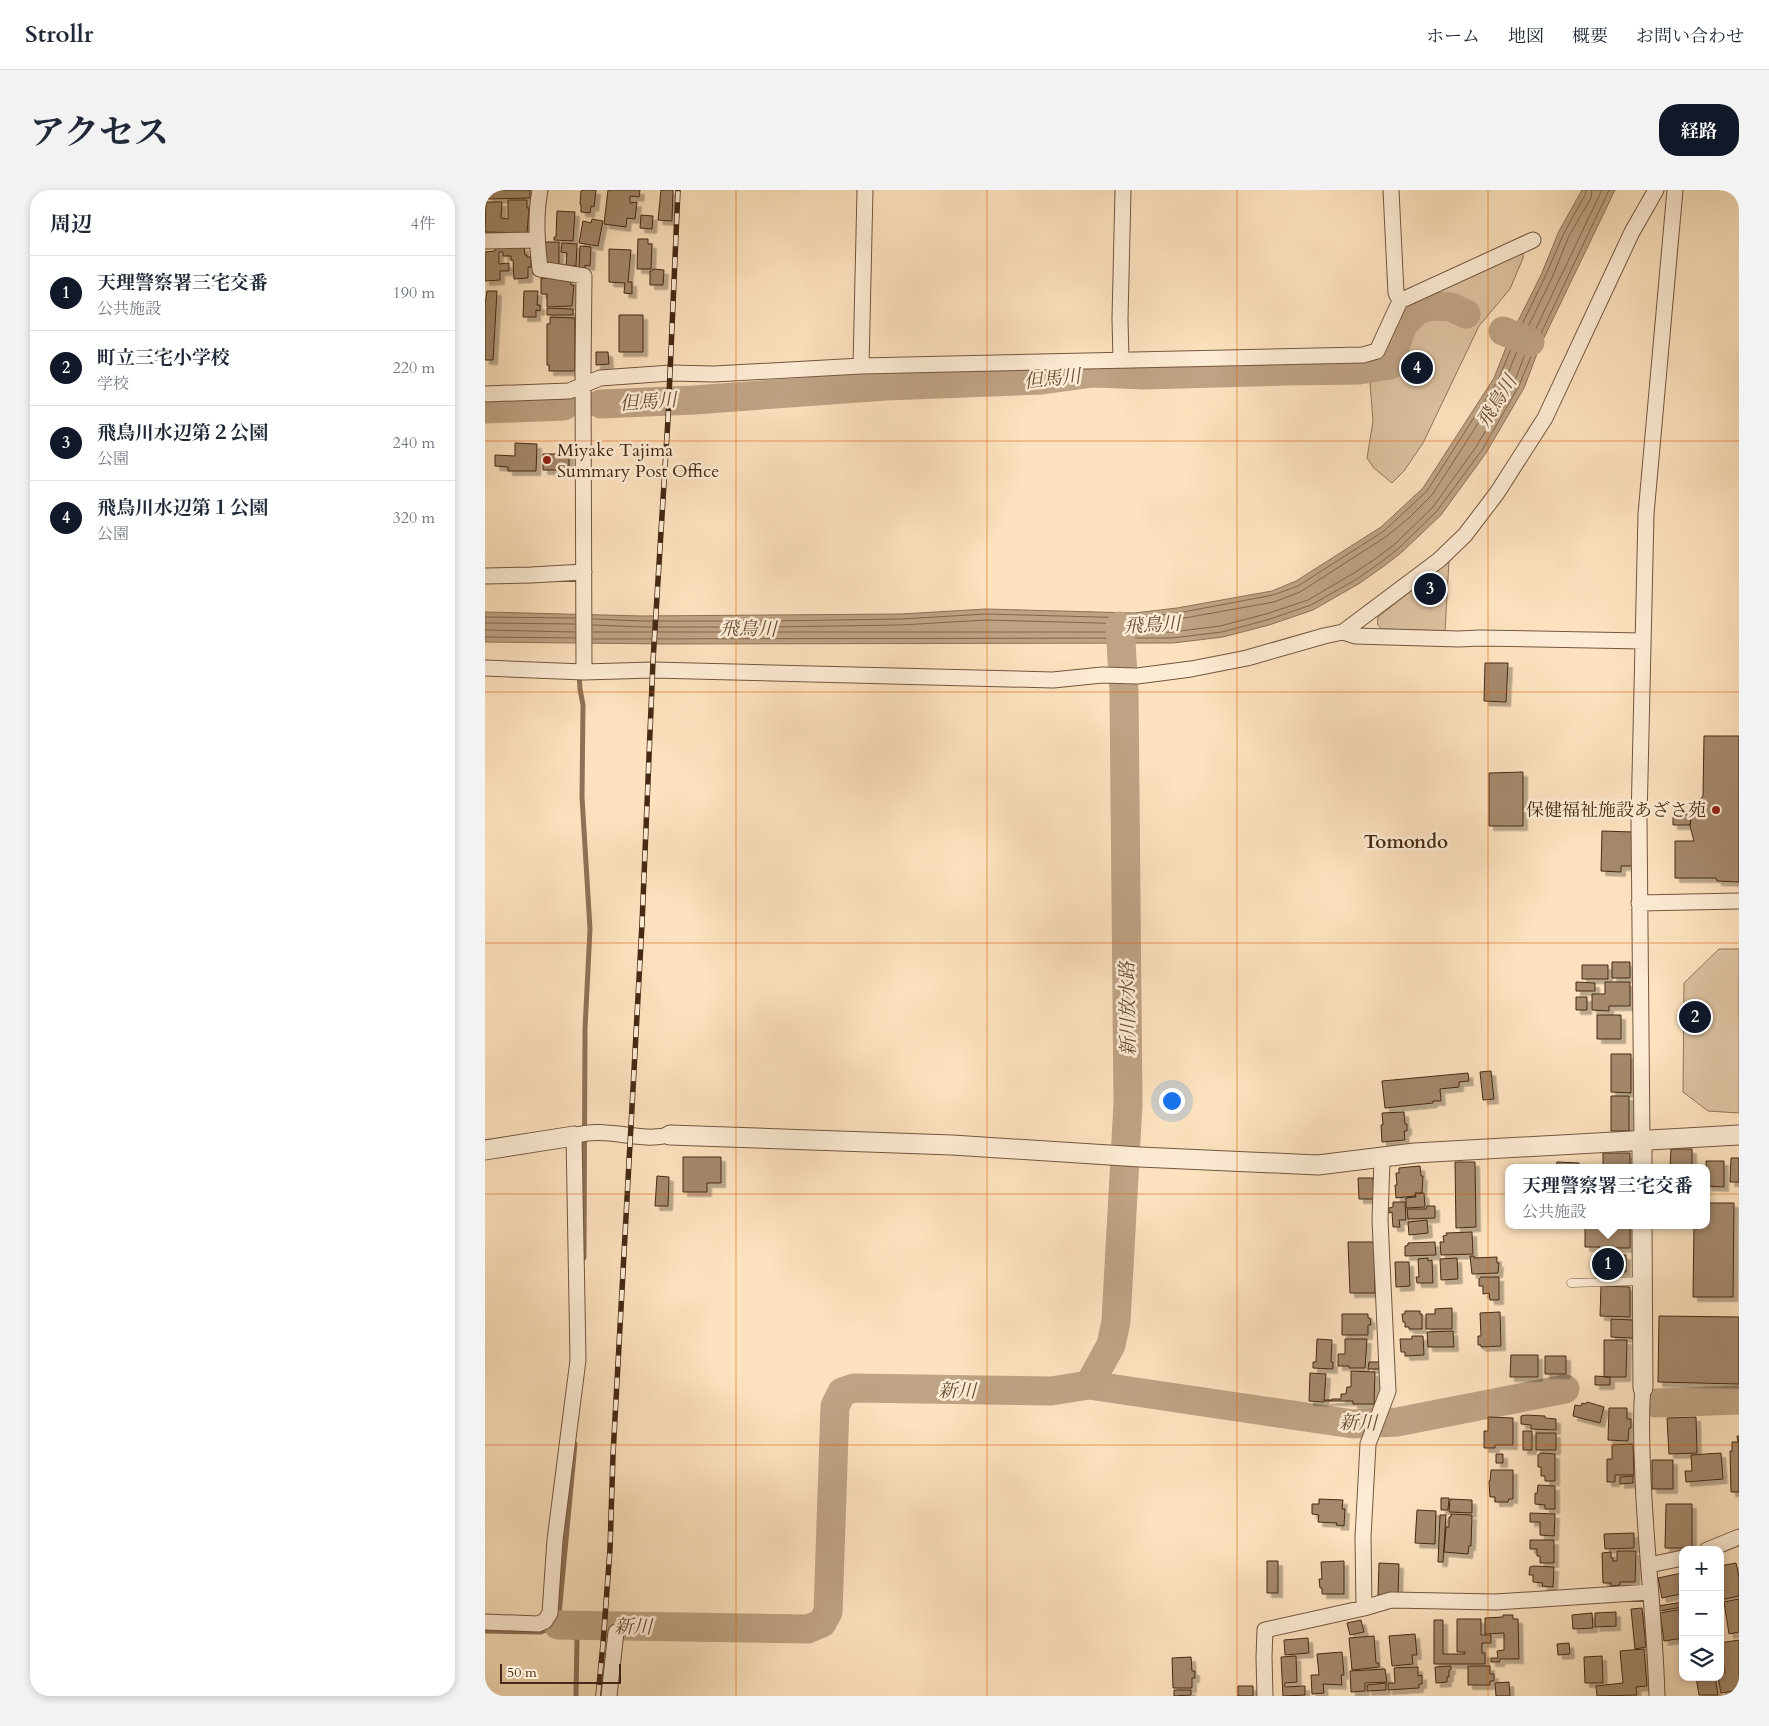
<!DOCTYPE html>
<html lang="ja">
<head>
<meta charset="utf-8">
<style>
	:root { --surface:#fff; --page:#f2f2f3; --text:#1f2937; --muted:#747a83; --line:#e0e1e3; --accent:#111827 }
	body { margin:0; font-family:Cardo,"Noto Serif JP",serif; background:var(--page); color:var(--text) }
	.controls { position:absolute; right:15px; bottom:15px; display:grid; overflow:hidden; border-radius:10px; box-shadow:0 2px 8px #0003 }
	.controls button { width:45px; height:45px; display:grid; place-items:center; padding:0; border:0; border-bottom:1px solid var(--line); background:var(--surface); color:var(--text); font:25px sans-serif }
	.scale { position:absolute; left:15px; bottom:12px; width:121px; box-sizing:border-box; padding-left:5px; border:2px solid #452914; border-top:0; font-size:14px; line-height:18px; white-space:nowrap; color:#452914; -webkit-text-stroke:4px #fdecd5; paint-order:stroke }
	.you { position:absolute; left:686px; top:910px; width:18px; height:18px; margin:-12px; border:4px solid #fff; border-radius:50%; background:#1a73e8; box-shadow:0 0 0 8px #1a73e833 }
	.badge { display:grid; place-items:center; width:32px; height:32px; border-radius:50%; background:var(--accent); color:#fff; font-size:16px; font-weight:700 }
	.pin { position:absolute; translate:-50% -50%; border:2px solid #fff; box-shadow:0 1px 5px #0006 }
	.popup { position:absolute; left:1020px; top:974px; width:205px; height:65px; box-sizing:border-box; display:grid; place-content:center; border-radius:10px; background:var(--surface); filter:drop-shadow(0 1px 4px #0005); font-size:16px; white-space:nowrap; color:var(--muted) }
	.popup b { font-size:19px; color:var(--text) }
	.popup::after { content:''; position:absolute; left:50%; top:100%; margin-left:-10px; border:10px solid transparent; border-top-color:var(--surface) }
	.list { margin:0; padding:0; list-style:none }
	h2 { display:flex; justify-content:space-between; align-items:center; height:65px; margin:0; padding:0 20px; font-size:21px }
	h2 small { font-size:16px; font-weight:400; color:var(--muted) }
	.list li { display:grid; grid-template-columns:32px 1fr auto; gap:15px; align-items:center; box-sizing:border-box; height:75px; padding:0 20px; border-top:1px solid var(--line) }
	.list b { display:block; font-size:19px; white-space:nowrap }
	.list p { margin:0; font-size:16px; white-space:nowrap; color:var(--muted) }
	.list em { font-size:16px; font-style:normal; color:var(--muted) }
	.icon { flex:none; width:28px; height:28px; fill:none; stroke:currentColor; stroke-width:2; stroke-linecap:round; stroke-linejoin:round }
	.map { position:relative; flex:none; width:1254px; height:1506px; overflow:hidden; border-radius:20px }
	header { display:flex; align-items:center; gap:30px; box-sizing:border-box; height:70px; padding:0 25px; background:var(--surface); border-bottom:1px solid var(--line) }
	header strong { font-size:24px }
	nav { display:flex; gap:28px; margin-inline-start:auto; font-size:18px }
	.intro { display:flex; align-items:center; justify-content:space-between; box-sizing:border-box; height:120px; padding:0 30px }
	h1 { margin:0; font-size:35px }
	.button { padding:12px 22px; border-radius:20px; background:var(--accent); color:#fff; font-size:18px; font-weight:700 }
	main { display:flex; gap:30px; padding:0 30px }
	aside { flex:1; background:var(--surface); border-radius:20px; box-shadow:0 2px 8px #0003 }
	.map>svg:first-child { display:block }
</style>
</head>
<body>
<header>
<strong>Strollr</strong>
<nav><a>ホーム</a><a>地図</a><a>概要</a><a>お問い合わせ</a></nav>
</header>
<div class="intro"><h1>アクセス</h1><a class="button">経路</a></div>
<main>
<aside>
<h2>周辺<small>4件</small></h2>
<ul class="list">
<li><span class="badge">1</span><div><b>天理警察署三宅交番</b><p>公共施設</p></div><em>190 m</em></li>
<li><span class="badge">2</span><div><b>町立三宅小学校</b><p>学校</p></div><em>220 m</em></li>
<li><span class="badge">3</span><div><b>飛鳥川水辺第２公園</b><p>公園</p></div><em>240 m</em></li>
<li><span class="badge">4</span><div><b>飛鳥川水辺第１公園</b><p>公園</p></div><em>320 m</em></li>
</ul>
</aside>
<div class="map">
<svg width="1254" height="1506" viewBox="0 0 1254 1506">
	<defs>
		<filter id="shadow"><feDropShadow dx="4.5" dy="4.5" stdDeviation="0" flood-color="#0004"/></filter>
	</defs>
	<rect width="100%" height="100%" fill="#fce2be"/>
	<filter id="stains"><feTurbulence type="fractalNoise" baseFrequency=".004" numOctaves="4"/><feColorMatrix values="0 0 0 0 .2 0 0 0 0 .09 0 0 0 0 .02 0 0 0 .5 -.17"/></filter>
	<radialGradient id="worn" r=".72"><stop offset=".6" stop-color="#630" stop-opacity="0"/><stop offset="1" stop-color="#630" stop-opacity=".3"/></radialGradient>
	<!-- green -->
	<path fill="#ddc3a1" stroke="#91765a" d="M1038 62V68L1025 99 994 136 938 253 919 281 907 293 889 278 882 268 888 231 885 193 889 184 890 172 899 166 913 130 939 107Z
		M964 371 960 441 897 439C892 436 892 433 893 427Z
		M1234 759H1254V923L1223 921 1198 902 1199 793Z"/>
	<!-- water -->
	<path fill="#bea384" stroke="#8e7257" d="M1097 0H1130L1055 156 1039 198 1001 263 956 325 917 362 899 376 875 393 828 420 784 435 738 447 688 453 181 454 0 452V422L157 426 416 424 501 419 649 423 692 418 787 401 811 391 896 337 938 298 1009 188 1026 145 1056 85 1074 41Z"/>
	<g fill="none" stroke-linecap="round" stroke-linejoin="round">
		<!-- shore -->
		<path stroke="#82664c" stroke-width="1" d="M0 427 90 428
			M108 429 157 431H285L416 429 501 424 650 428 693 423 788 405 813 396 899 341 942 301 1013 190 1031 147 1060 87 1079 43 1100 5 1101 0
			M0 433 90 434
			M108 435 157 437H285L416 435 501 430 650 434 694 429 789 412 815 402 902 346 924 328 947 305 1019 193 1037 149 1066 90 1084 46 1106 8 1107 0
			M0 440 90 442
			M108 442H687L735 436 781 424 823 410 869 383 893 367 910 354 948 317 991 257 1029 193 1045 151 1117 0
			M0 447 90 448
			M108 449 687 448 737 442 782 430 826 415 872 389 896 372 914 358 952 321 997 260 1034 196 1051 154 1124 0"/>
		<!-- stream -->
		<path stroke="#8e7257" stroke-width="5" d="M94 483 95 499 98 515 97 607 105 739 100 839 99 1068
			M73 1435 90 1254
			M73 1435 92 1449 91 1506
			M0 1441 56 1442 73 1435"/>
		<!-- river -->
		<path stroke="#bea384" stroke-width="29" d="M1018 141 1045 152
			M116 214 209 210 401 196 557 190 608 183 660 185 800 181 874 180 905 175 917 136 931 121 946 116 966 117 981 124
			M0 219 79 216
			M604 1195 626 1155 631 1131 643 914 639 502 635 436
			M1171 1213 1254 1210
			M73 1435 323 1439 337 1433 343 1422 350 1216 357 1202 369 1198 566 1201 604 1195 868 1234 912 1232 1080 1199"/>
	</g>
	<!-- building -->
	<path fill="#a4896c" stroke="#452914" filter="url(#shadow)" d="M3 0H45V8L3 9Z
		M99 0H111L109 17 106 16 105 23 96 22V15L95 14 96 1Z
		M123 0H155L154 7 145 6V13L152 12 150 29 142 28 141 37 119 34Z
		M176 0H188L187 31 173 30Z
		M23 10H42V18H44L42 43 0 42 1 12H17L16 28 23 29Z
		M72 21 90 22 88 51 69 50V47H71Z
		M156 25 168 26 167 39 155 38Z
		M107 29 118 31 113 56 94 53 98 31 106 33Z
		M153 49H163V54H167L166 79H152Z
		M59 52H74V74H59Z
		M77 53 92 54 91 76 81 75 82 63 76 62Z
		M39 56 40 65H42V67H46V77H43V88L29 89 28 70H26V66H18V62H14V74L24 73V81H15V90L0 91V62L10 61V58Z
		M95 56 106 57 105 76 100 75V78H94Z
		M124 59 146 60 143 92H147V104L139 103 140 93 124 92Z
		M168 79 179 80 178 95H165V81H167Z
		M56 88 86 90V95H89L87 116 62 117V104H56Z
		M2 101H12L8 170H0V115Z
		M39 101H53L52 115H55V121L51 120V127H38Z
		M62 118 88 119V125H62Z
		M134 125H158V162H134Z
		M65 127 90 128V181H64V175H62V134H65Z
		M111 162H123L124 174 111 175Z
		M30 253 52 254 51 281H23V277L10 276V265L30 266Z
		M58 264H84V280H58Z
		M1000 473H1023L1021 512 999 511Z
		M1219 546H1254V692L1232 691 1231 688H1190V651H1209L1205 636 1206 626 1209 616 1218 606Z
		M1038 582V636H1004V583Z
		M1188 623H1207L1205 635H1188Z
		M1117 641 1148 642 1147 676H1136V682L1116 681Z
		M1127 772H1145V788H1127Z
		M1097 775H1123V789H1097Z
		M1091 792 1110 793V801H1091Z
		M1120 792H1145V816H1124V821L1107 820V804H1120Z
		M1091 807H1102V820H1091Z
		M1112 825H1136V849H1112Z
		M1126 864H1146V903L1126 902Z
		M1006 881 1009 909 998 910 995 882Z
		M983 883 984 891 974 892V897L955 899 956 911H948V913L900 918 897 891Z
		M1126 906H1144V941H1126Z
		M919 922 920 934H922V941H919L920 950 897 952 896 935H898L897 923Z
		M1186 959H1207V978H1185Z
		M1118 963H1145V978H1118Z
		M198 967H236V993H222V1002H198Z
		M1246 968H1254V992H1245Z
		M1221 971H1239V997L1222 996Z
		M970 972H990L991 1037 971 1038Z
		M1072 972 1094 973V978H1071Z
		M935 976 936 986H938L937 1003H930V1006L911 1008 910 995H912L911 983H914V978Z
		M172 986 184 987 183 1016H170Z
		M873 988H888L889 1009H874Z
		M939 1003 940 1017 921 1018V1008L931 1007 930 1004Z
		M908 1012H920L921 1030H914L915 1037H908L907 1022 904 1023V1018L908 1017Z
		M1222 1013H1249L1248 1107H1208L1209 1035H1222Z
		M942 1016H950V1028L923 1029 922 1019H941Z
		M942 1030 943 1043 924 1045 923 1032Z
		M1100 1035H1145V1058H1126L1127 1062H1115V1057H1100Z
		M987 1042 988 1064 956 1065 955 1052H959L958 1046 962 1045 961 1043Z
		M863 1052H889L890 1103H865Z
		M950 1052 951 1065 920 1066V1056L923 1055V1053Z
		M1110 1064 1141 1065V1082L1110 1081Z
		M985 1066H989V1068L1012 1067V1073H1014L1013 1083 987 1084Z
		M943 1068V1071L947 1070 948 1093H932L931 1087H934L933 1069Z
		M972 1068 973 1089 956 1090 955 1069Z
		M910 1072H924L925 1096 911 1097Z
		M996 1087H1014V1110H1005L1004 1103 998 1104V1096H994V1089Z
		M1116 1096 1145 1097V1127L1115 1126Z
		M967 1118V1139H941V1124H950V1119Z
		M920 1121H935V1124H937V1139H924V1137H920V1132H918L917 1124H920Z
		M1015 1122 1016 1156 996 1157V1155H993V1146H996L995 1123Z
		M857 1124H883V1128H885L886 1135H883V1145H857Z
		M1174 1126 1254 1127V1194L1173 1192Z
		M1126 1129 1148 1130V1148L1126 1147Z
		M968 1141 969 1157H943L942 1142Z
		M927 1146H938L939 1165 920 1166V1162H916L915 1149H927Z
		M832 1149 847 1150 846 1172H848V1179L828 1178V1172H831Z
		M860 1149H882L880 1178H864V1176H853V1164H860Z
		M1119 1150H1142L1141 1187H1119Z
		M1026 1165H1053V1187H1025Z
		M1060 1166H1081V1184H1060Z
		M884 1172H894V1179H883Z
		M866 1181 890 1182 889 1214H868V1211H840V1210H847V1209H856V1204H861L862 1197H866Z
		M825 1183 841 1184 839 1212 824 1211Z
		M1110 1186 1125 1187V1195H1110Z
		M1102 1212 1119 1217 1115 1233 1088 1226 1090 1215 1096 1216 1097 1213 1101 1214Z
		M1124 1218H1142V1229H1146V1238H1144L1143 1251 1123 1250Z
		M1041 1225 1060 1226V1228L1071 1229V1240L1046 1239V1235L1036 1234V1226Z
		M1003 1227 1028 1228V1255H1010V1258H999V1241H1003Z
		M1211 1227 1212 1263 1184 1264 1182 1228Z
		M1038 1241H1047V1260H1038Z
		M1051 1243H1071V1260H1051Z
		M1252 1246H1254V1302H1246L1245 1261H1247V1252H1253Z
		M1148 1254 1149 1285H1130V1292H1122V1269H1127V1255Z
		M1056 1263 1070 1264V1291H1060V1286H1056V1277H1053V1265Z
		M1236 1263 1238 1289 1201 1292 1200 1281H1207L1206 1265Z
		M1011 1264H1018V1273H1011Z
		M1167 1270H1188V1299H1167Z
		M1006 1280H1028V1309H1024L1023 1312H1010V1307H1005L1004 1291H1005Z
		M1148 1286V1293L1135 1294V1287Z
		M1053 1295 1070 1296V1319H1060V1315L1050 1314V1303L1052 1304Z
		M956 1308H964L963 1320H956Z
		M834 1309 858 1310 857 1319H860L859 1336 851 1335 852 1333 833 1332 834 1325 827 1324V1314H834Z
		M965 1309 987 1310V1323L964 1322Z
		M1181 1314H1207V1358H1180Z
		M932 1320 951 1321 950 1354 930 1353Z
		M1045 1323 1070 1324 1069 1346 1055 1345V1332H1045Z
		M966 1324 987 1325 986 1356H984L983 1364 959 1362 961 1337H964V1327H966Z
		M955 1325H961L958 1372H953Z
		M1149 1343V1358L1120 1359 1119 1344Z
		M1045 1350H1069V1373H1055V1366H1052V1359H1045Z
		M1132 1361H1151L1150 1392H1135V1395L1126 1396V1393H1118L1117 1363 1126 1362V1368H1128V1371H1132Z
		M782 1371H793V1403H782Z
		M859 1371V1404H837V1398H835L834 1389H837L836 1372Z
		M894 1373 914 1374 913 1405H893Z
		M1251 1373 1254 1387V1406L1235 1410V1376Z
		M1048 1376 1069 1377 1068 1397 1057 1396 1058 1393 1048 1392V1385H1044L1045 1377Z
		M1197 1383 1198 1394 1194 1395 1195 1404 1177 1408 1173 1388Z
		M1254 1409V1442L1244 1444 1239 1412Z
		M1198 1412V1417L1174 1421 1173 1416Z
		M1157 1418 1161 1457 1150 1459 1146 1419Z
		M1198 1419V1448L1179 1451 1175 1423Z
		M1131 1422V1436L1110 1437V1423Z
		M1107 1423 1108 1438 1088 1439 1087 1425Z
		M1018 1425H1028V1429H1033L1034 1469H1015V1472H1006V1468H1013L1012 1461 1019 1460V1443L1000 1444V1428L1018 1427Z
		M972 1429H996V1445H1006V1453H997V1463H1000V1474H949V1430H958V1464H980V1462H972Z
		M876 1430 879 1442 865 1445 862 1433Z
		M930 1444 932 1465H927L928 1474 907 1476 904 1446Z
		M889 1446 891 1473H894V1477L867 1480 864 1448Z
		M823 1448 824 1463 800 1465 799 1450Z
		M1254 1450V1500L1236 1503 1233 1487H1235V1477H1237L1238 1484 1240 1483 1235 1453Z
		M1084 1453 1085 1464 1073 1465 1072 1454Z
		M1159 1459 1162 1496 1151 1497 1152 1505 1112 1506 1111 1496 1138 1493 1135 1461Z
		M857 1462 859 1485H856L857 1495 838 1494 839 1503 827 1504 826 1485H834L832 1464Z
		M811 1466 812 1492 800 1493V1497L820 1496V1505L798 1506 796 1467Z
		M1117 1466 1118 1493H1100L1099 1467Z
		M706 1467 707 1481H710V1488H707V1498H688L687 1468Z
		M966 1476V1480H964V1487H962V1492L951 1493 950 1477Z
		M983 1476H1005V1484H1009V1491H1005V1495H983Z
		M933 1477V1486L937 1485V1494H934V1498L903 1500V1493H910L909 1478Z
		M900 1479 902 1492 880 1493V1501L866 1502 865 1481Z
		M1211 1487H1230L1233 1505H1214Z
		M1024 1492 1025 1506H1011L1010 1493Z
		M901 1493V1500L882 1501V1495Z
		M753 1496H768V1506H753Z
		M689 1500H706V1505L689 1506Z"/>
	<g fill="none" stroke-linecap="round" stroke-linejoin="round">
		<defs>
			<path id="service" d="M1086 1093 1158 1091"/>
			<path id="minor" d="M55 0C50 26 52 52 55 79L99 86 98 181 99 482
				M906 0 911 103 915 111
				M0 51 52 50
				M636 170 635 129 638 0
				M376 176 380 0
				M0 204 84 201 115 188 186 183 229 184 376 176 878 165 892 161 915 111 1048 50
				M0 386 46 385 99 382
				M858 442 870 446 974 449 995 448 1158 451
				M0 478 99 482 168 480 568 490 617 485 652 486 706 479 762 468 839 446 858 442 954 370 980 345 1012 303 1060 228 1147 42 1171 0
				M1154 713 1254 711
				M1157 950 1154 630 1161 324 1190 0
				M1158 1198C1155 1228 1157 1259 1158 1289 1161 1362 1170 1434 1172 1506
				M1222 1360 1254 1347
				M1164 1375 1198 1368
				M879 1418 878 1347 883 1254 903 1201 895 1030 897 969
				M0 1432 53 1434 60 1431 65 1423 70 1350 93 1170 89 946C113 938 137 946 162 947 169 948 178 946 185 945
				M124 1506 131 1442
				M780 1506 779 1467 780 1440 879 1418 906 1410 1011 1412 1165 1402"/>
			<path id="tertiary" d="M185 945 467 955 655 967 833 975 930 963 1254 945
				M1157 950V978
				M0 960 89 946
				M1157 1035 1158 1198"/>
		</defs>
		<!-- service casing -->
		<use href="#service" stroke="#73573e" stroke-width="9"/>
		<!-- minor casing -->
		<use href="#minor" stroke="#73573e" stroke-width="17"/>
		<!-- tertiary casing -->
		<use href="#tertiary" stroke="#73573e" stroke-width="21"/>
		<!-- service -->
		<use href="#service" stroke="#fdecd5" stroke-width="8"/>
		<!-- minor -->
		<use href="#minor" stroke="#fdecd5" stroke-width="15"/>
		<!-- tertiary -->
		<use href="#tertiary" stroke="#fdecd5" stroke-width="19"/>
		<defs>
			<path id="rail" d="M113 1506 118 1454 125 1359 128 1265 157 734 168 471 183 229 193 0"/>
		</defs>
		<!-- rail casing -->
		<use href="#rail" stroke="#452914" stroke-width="5.5"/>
		<!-- rail -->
		<use href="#rail" stroke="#fdecd5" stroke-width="4" stroke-dasharray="11" stroke-linecap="butt"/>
	</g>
	<!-- grid -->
	<path fill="none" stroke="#e0570c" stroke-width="1" stroke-opacity="0.55" d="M251 0V1506M502 0V1506M752 0V1506M1003 0V1506M0 251H1254M0 502H1254M0 753H1254M0 1004H1254M0 1255H1254"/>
	<!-- markers -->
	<g fill="#8f2418" stroke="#fdecd5" stroke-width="2">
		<circle cx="62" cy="270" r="5"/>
		<circle cx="1231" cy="620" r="5"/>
	</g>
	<g text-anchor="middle" stroke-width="5" stroke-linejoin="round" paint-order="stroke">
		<!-- poi labels -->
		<g font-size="18" fill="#452914" stroke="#fdecd5" text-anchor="start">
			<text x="72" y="266">Miyake Tajima<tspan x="72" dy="21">Summary Post Office</tspan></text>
			<text x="1221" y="626" text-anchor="end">保健福祉施設あざさ苑</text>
		</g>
		<!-- water labels -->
		<g font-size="19" font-style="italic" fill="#694e36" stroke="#fdecd5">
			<text transform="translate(567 188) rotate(-6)" y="7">但馬川</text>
			<text transform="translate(163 211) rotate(-4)" y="7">但馬川</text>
			<text transform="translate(1011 211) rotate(-58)" y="7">飛鳥川</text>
			<text transform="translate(667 434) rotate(-3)" y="7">飛鳥川</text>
			<text transform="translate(263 438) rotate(1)" y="7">飛鳥川</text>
			<text transform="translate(642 819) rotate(-91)" y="7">新川放水路</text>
			<text transform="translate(472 1200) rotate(1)" y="7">新川</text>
			<text transform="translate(873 1232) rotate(1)" y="7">新川</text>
			<text transform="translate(148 1436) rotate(1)" y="7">新川</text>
		</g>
		<!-- neighbourhood labels -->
		<g font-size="19" font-weight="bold" fill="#452914" stroke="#fdecd5">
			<text x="921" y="658">Tomondo</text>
		</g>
	</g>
	<rect width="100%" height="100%" filter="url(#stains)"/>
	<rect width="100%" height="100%" fill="url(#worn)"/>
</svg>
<div class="controls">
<button>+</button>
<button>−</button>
<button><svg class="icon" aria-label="layers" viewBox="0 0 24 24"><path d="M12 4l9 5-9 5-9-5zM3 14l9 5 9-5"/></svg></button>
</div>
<div class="scale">50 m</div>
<div class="you"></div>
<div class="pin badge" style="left:1123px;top:1074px">1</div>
<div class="popup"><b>天理警察署三宅交番</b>公共施設</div>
<div class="pin badge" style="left:1210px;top:827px">2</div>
<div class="pin badge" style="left:945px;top:399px">3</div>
<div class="pin badge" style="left:932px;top:178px">4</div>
</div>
</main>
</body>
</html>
